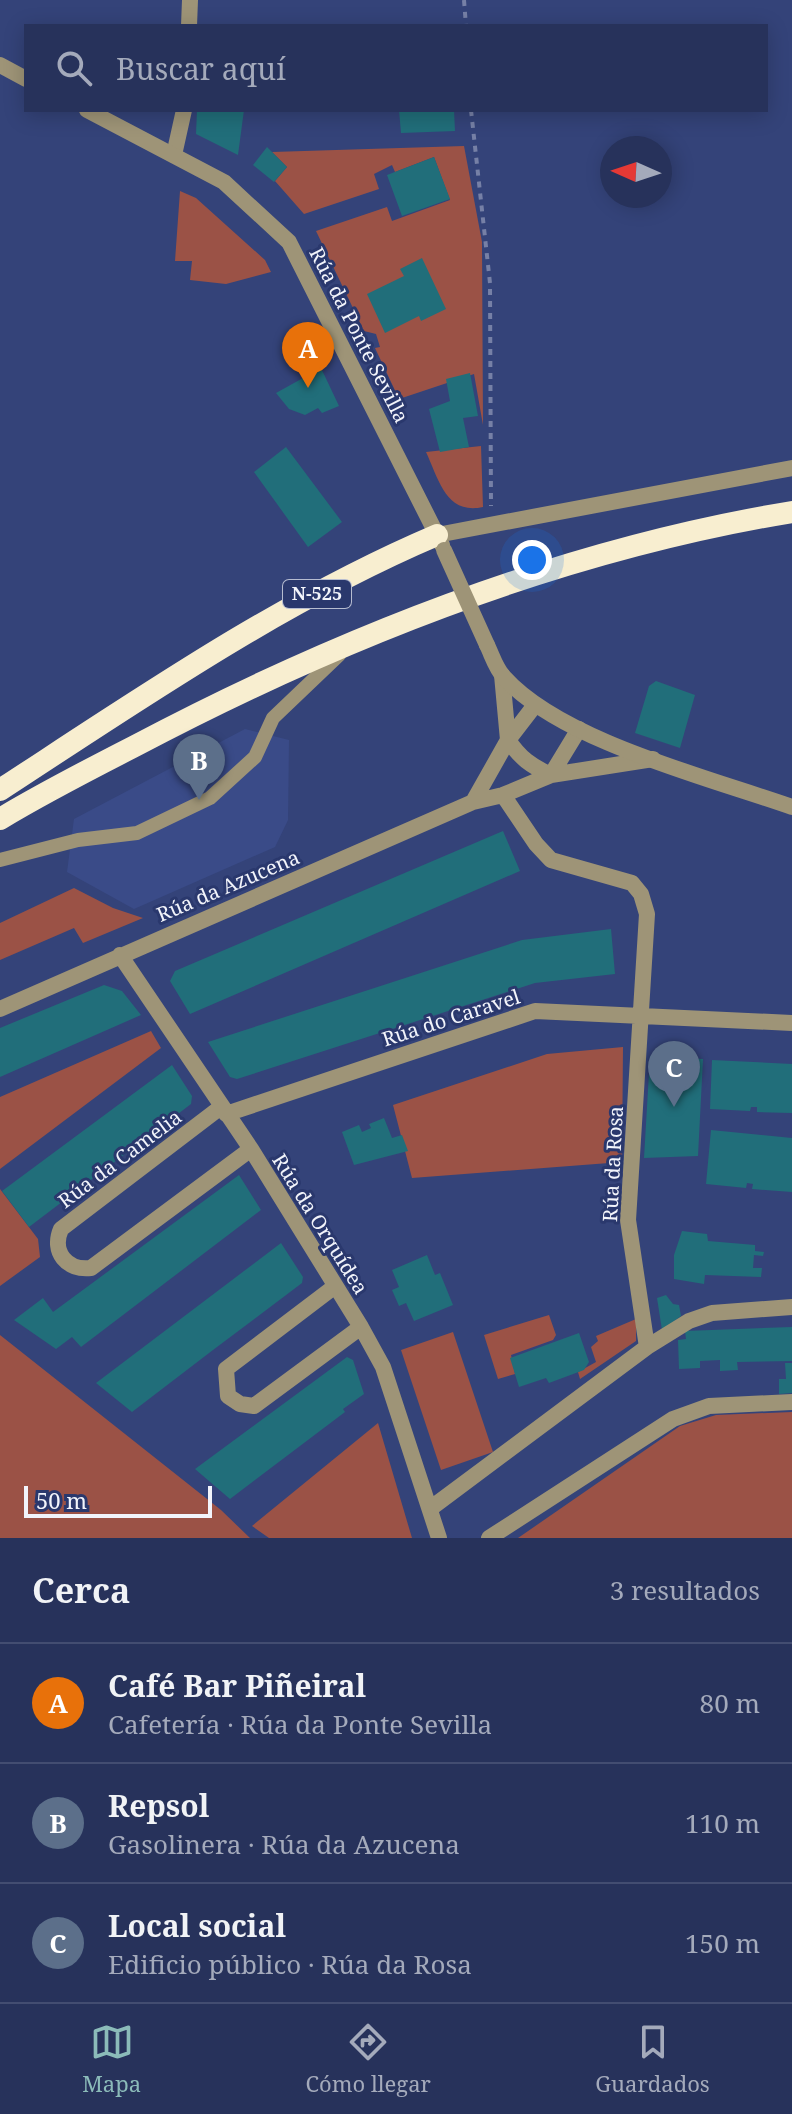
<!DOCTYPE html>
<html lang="es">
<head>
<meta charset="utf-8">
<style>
	:root { --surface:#27325b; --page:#333e64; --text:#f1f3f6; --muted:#a4aabb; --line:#434d71; --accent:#8bbbb9 }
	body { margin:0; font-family:"Noto Serif",serif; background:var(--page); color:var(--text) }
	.compass { position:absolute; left:600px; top:136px; width:72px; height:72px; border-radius:50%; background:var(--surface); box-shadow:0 4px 20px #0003; rotate:273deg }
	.scale { position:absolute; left:24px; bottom:20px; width:188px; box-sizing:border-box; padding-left:8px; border:4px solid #f2f4fb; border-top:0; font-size:22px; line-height:28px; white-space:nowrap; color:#f2f4fb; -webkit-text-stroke:6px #2a386d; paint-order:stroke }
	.you { position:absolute; left:532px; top:560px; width:28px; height:28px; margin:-20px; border:6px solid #fff; border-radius:50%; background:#1a73e8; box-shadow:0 0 0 12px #1a73e833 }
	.badge { display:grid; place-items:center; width:52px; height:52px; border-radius:50%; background:var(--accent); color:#fff; font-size:26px; font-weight:700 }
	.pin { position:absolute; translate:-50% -66px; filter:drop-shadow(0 2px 4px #0008) }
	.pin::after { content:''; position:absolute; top:42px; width:28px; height:24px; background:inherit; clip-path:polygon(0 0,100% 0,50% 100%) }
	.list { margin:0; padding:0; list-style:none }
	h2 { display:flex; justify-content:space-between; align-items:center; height:104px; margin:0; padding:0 32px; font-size:34px }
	h2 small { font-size:26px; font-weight:400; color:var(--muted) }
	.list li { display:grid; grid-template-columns:52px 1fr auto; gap:24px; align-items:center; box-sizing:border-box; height:120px; padding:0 32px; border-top:2px solid var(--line) }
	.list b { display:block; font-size:30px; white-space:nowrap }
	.list p { margin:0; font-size:26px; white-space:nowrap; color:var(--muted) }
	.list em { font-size:26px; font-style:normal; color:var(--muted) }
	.icon { flex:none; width:44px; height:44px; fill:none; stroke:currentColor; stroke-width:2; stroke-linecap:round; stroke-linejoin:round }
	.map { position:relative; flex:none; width:792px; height:1538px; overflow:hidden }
	.search { position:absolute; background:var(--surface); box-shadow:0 4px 20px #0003; left:24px; right:24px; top:24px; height:88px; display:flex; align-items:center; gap:20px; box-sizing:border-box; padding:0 28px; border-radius:0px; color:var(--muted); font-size:30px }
	.sheet { height:464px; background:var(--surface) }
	nav { display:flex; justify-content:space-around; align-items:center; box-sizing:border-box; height:112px; border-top:2px solid var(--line); background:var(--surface); font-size:22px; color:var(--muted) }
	nav a { display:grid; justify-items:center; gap:4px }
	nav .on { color:var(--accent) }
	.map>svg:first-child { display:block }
</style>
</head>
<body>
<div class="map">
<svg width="792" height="1538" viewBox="0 0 792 1538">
	<rect width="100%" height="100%" fill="#344379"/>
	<!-- built -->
	<path fill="#3a4b88" d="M245 729 289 740 288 820 275 847 134 909 67 872 74 819Z"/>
	<!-- green -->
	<path fill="#9b5246" d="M464 146 482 242 483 425 474 374 399 399 375 348 380 347 376 334 364 331 316 231 387 207 392 221 450 200 434 157 395 172 392 165 374 174 379 189 304 214 275 181 287 167 272 152Z
		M180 191 196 198 265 260 271 272 226 284 190 280 192 261H175Z
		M481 446 483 507C446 515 439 480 426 452Z
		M74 888 113 908 143 918 83 943 74 928 0 960V923Z
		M151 1031 161 1048 0 1169V1097Z
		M623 1047 622 1162 412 1178 393 1105 547 1054Z
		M0 1189 38 1239 40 1257 0 1286Z
		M549 1315 556 1335 553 1340 511 1355 515 1374 498 1379 484 1335Z
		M636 1319V1341L580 1379 578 1372 596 1362 591 1347 598 1341 596 1336Z
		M453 1332 493 1452 441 1470 401 1350Z
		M0 1335 221 1510 250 1538H0Z
		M792 1412V1538H518L680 1426 716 1415Z
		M378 1423 412 1538H269L252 1526Z"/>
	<!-- building -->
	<path fill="#216e7a" d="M197 110H244L238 155 196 134Z
		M399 110H454L455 131 401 133Z
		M267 147 287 167 274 182 253 165Z
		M434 157 450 199 402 216 387 175Z
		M422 258 446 309 421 321 419 316 385 333 367 294 404 276 400 269Z
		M321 368 339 406 322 413 318 408 305 415 289 409 276 393Z
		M470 373 478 416 463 418 469 447 440 452 429 409 450 401 446 379Z
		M286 447 342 522 308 547 254 472Z
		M656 681 695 695 680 748 635 733 649 686Z
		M503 831 520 871 190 1014 170 981 175 971Z
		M611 929 615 974 535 983 237 1079 230 1077 208 1042 522 940Z
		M104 985 122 991 141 1015 0 1077V1028Z
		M650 1056 703 1059 698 1156 644 1158Z
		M712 1060 792 1064V1113L757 1112V1107H751L750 1111 710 1109Z
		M172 1065 192 1096 191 1104 29 1227 2 1191Z
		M384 1118 392 1138 402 1135 408 1151 354 1165 342 1132 359 1125 362 1132 371 1128 369 1124Z
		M711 1130 792 1138V1192L752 1189 753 1184 747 1183 746 1188 706 1184Z
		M239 1175 261 1210 81 1347 72 1337 56 1349 14 1320 43 1298 53 1312Z
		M682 1231 707 1234 708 1241 755 1245V1251L764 1252 763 1256 754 1255 753 1268H762L761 1277 705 1275 704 1284 674 1279V1255Z
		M281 1243 303 1277 302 1283 213 1350 132 1412 96 1383Z
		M427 1255 435 1275 440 1273 453 1305 414 1321 406 1303 399 1306 392 1290 399 1287 392 1270Z
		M666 1295 673 1304 679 1305 681 1316 662 1330 657 1298Z
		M792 1327V1361L737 1362 738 1370 720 1371V1360L700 1361V1368L679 1369 678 1340 686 1339 685 1331Z
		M579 1333 589 1362 584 1370 549 1383 546 1378 519 1387 510 1358Z
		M347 1357 353 1360 364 1394 343 1409 345 1412 230 1499 195 1469Z
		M785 1363H792V1393L779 1394V1379H786Z"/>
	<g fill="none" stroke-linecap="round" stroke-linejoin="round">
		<!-- path -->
		<path stroke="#7680a6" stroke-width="4" stroke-dasharray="6 6" stroke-linecap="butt" d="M464 0 466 26
			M471 110 490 283 491 506"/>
		<!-- service -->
		<path stroke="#9e9477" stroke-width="14" d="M0 860 78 840 137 833 210 798 255 757 273 718 339 655"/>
		<!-- minor -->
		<path stroke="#9e9477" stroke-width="16" d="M189 26 190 0
			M174 155 184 110
			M535 705 508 740C520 758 531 766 551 775L579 729
			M473 802 508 740 502 675
			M120 955 251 1149 361 1327 383 1367 439 1538
			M0 1009 473 802 503 795 551 775 653 759
			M221 1107 61 1229C51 1252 67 1271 91 1268L251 1149
			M226 1114 535 1011 792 1023
			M334 1287 226 1369 228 1396 240 1404 254 1406 361 1327
			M647 1347 689 1321 712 1313 792 1307
			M431 1508 647 1347 628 1220 647 914 641 894 632 883 551 860 536 844 503 795
			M489 1538 673 1419 709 1406 792 1402"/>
		<!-- tertiary -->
		<path stroke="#9e9477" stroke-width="16" d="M0 65 26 79
			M87 110 224 182 289 242 442 545
			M437 535 792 468
			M487 645C492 655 496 669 504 677 561 741 710 778 792 807"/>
		<!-- trunk -->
		<path stroke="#f8eed0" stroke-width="22" d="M0 790C141 698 282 601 437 535
			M0 819C43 793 88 770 133 747 339 638 562 550 792 512"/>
		<!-- tertiary-bridge -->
		<path stroke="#9e9477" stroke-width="16" d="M444 550 487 645"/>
	</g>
	<g text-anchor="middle" stroke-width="6" stroke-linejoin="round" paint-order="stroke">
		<!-- shield labels -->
		<rect fill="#2a386d" stroke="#b6bcd0" stroke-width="2" x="283" y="580" width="68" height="28" rx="6"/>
		<g font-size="18" font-weight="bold" fill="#f2f4fb">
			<text x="317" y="600">N-525</text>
		</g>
		<!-- street labels -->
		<g font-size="20" fill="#f2f4fb" stroke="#2a386d">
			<text transform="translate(359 335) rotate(63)" y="7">Rúa da Ponte Sevilla</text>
			<text transform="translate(228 886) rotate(-23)" y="7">Rúa da Azucena</text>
			<text transform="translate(451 1018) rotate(-18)" y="7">Rúa do Caravel</text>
			<text transform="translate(120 1159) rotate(-37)" y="7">Rúa da Camelia</text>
			<text transform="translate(613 1164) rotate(-87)" y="7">Rúa da Rosa</text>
			<text transform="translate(320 1224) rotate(58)" y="7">Rúa da Orquídea</text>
		</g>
	</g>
</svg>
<svg class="compass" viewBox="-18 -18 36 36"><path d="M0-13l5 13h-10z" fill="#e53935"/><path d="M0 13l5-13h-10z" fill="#a4aabb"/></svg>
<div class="scale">50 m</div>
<div class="you"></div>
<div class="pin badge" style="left:308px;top:388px;background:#e8710a">A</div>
<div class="pin badge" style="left:199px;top:800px;background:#5c6f8a">B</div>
<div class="pin badge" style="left:674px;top:1107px;background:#5c6f8a">C</div>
<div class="search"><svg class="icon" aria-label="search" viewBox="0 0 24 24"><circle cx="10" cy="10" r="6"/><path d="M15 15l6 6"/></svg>Buscar aquí</div>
</div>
<section class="sheet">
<h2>Cerca<small>3 resultados</small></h2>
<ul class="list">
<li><span class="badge" style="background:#e8710a">A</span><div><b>Café Bar Piñeiral</b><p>Cafetería · Rúa da Ponte Sevilla</p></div><em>80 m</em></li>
<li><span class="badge" style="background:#5c6f8a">B</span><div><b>Repsol</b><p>Gasolinera · Rúa da Azucena</p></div><em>110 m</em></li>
<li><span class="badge" style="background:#5c6f8a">C</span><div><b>Local social</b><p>Edificio público · Rúa da Rosa</p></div><em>150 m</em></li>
</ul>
</section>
<nav>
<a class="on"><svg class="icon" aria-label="map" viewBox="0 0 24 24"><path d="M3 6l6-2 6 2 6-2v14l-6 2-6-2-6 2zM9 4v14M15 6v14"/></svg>Mapa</a>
<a><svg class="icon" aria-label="directions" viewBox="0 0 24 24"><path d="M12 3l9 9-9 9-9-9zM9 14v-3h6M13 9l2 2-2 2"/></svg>Cómo llegar</a>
<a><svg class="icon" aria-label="saved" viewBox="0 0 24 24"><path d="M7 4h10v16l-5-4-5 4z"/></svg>Guardados</a>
</nav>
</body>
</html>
